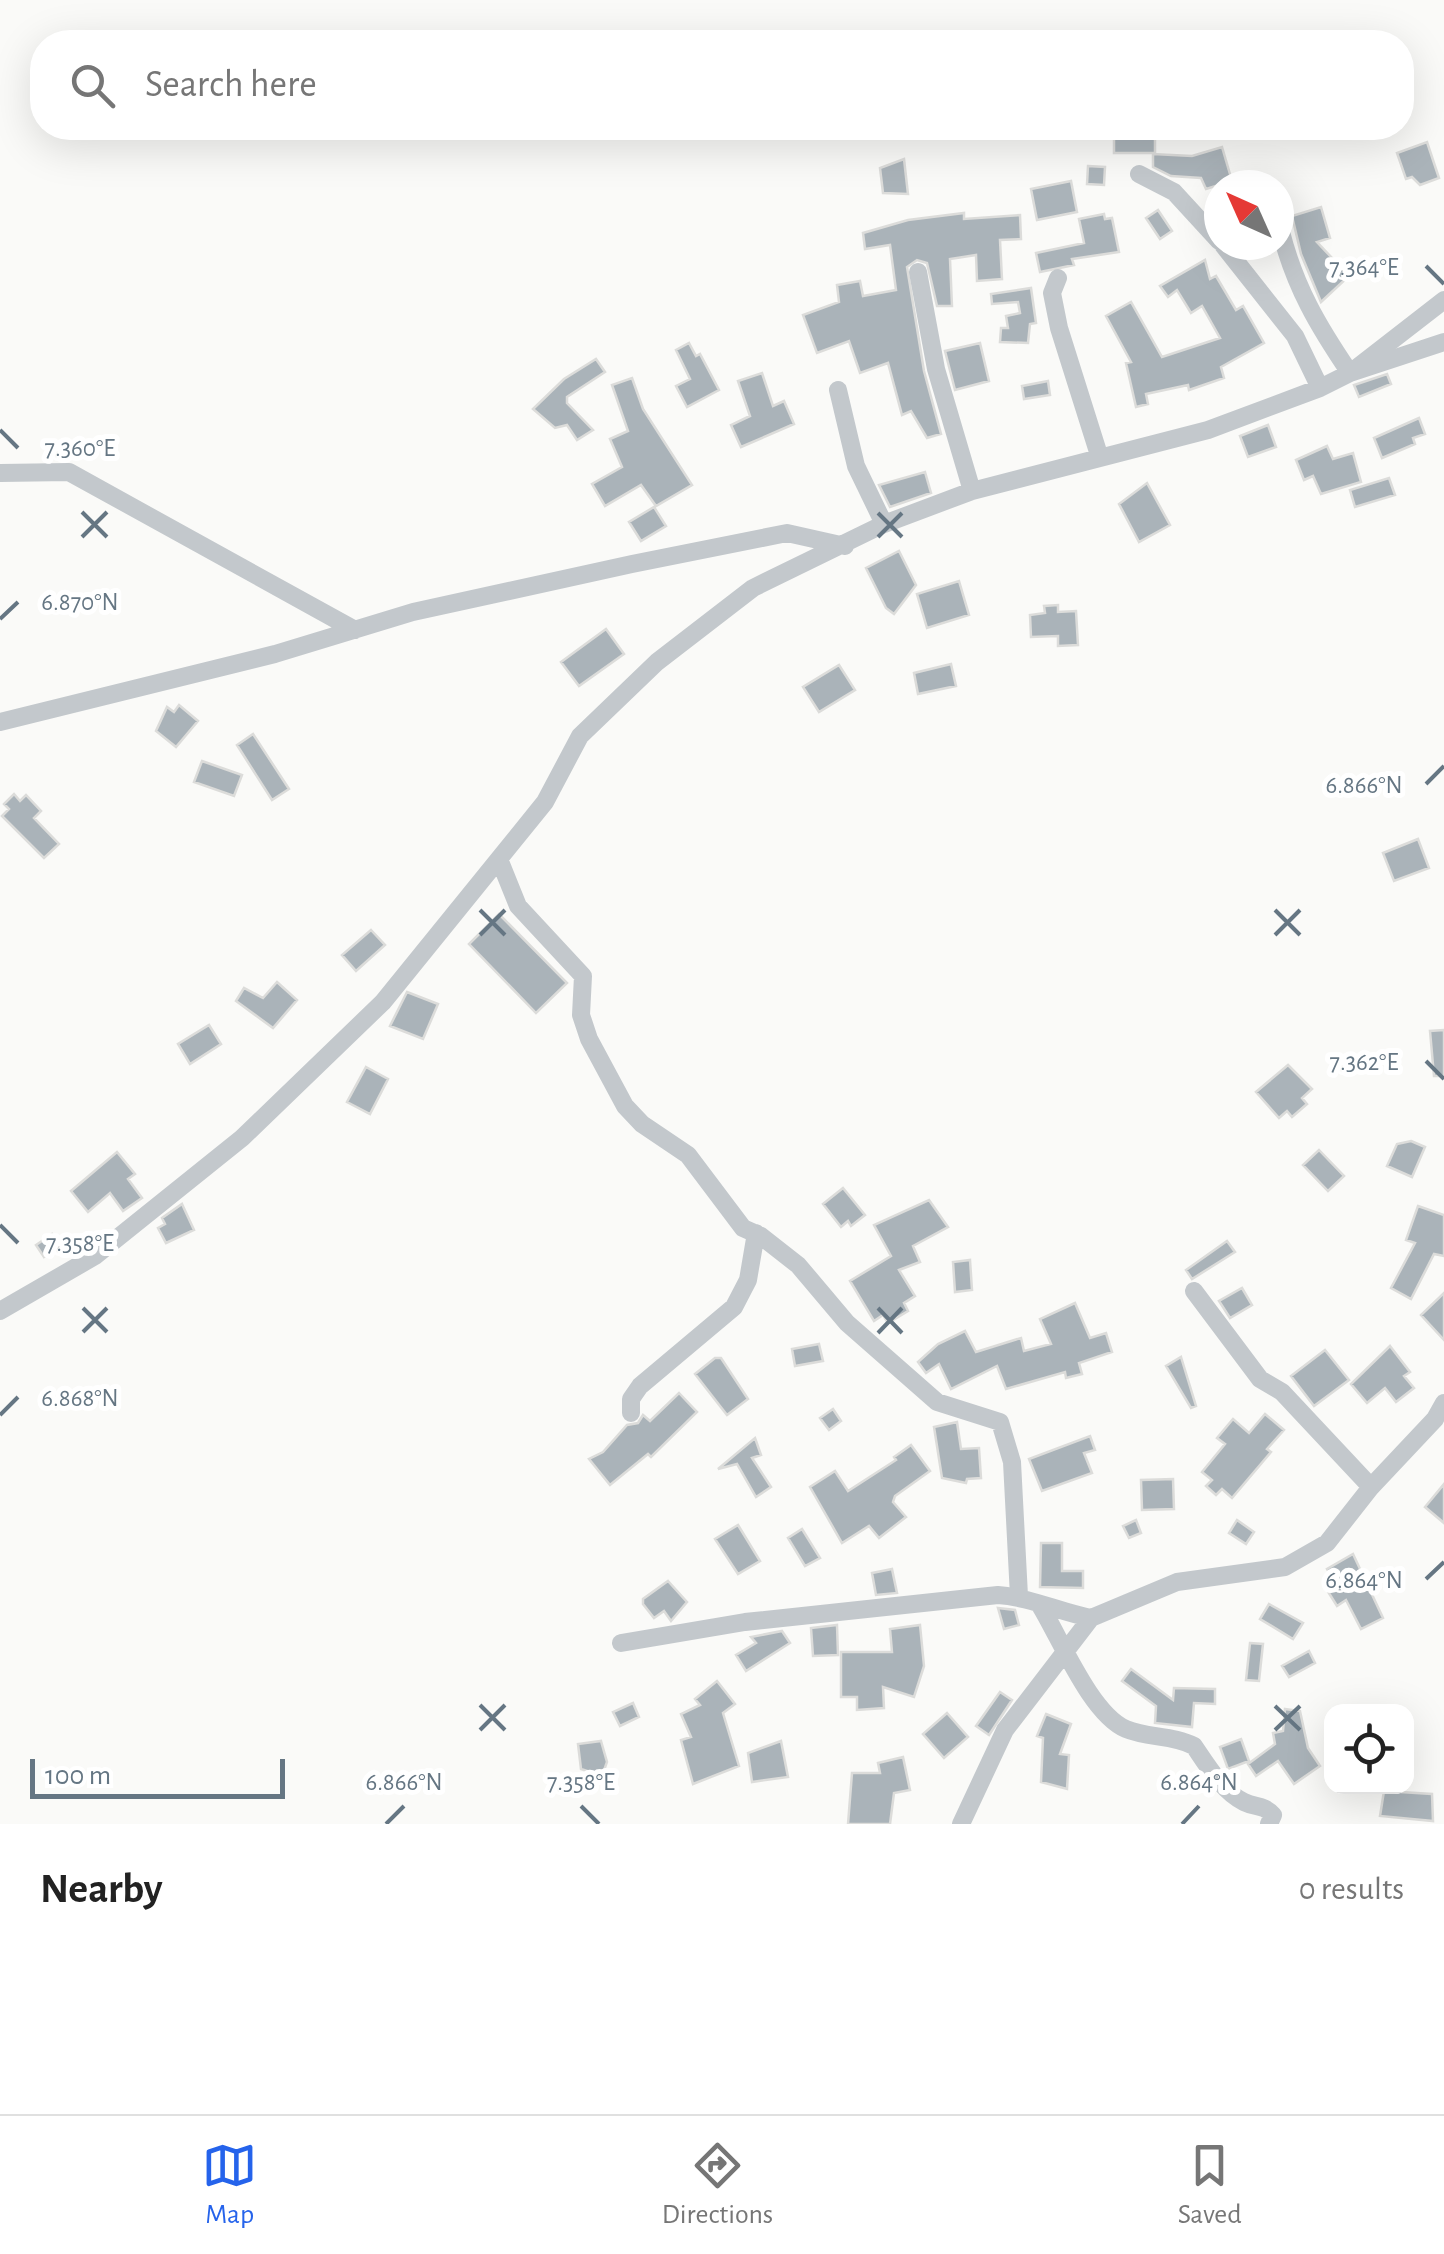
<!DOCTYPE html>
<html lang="en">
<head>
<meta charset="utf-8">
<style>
	:root { --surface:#fff; --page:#f6f6f6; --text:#222; --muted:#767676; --line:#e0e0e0; --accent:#2563eb }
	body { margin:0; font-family:"Alegreya Sans",sans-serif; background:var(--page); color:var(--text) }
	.controls { position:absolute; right:30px; bottom:30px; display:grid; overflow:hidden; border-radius:20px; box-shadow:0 10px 40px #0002 }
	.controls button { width:90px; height:90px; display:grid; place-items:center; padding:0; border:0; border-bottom:2px solid var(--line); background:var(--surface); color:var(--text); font:50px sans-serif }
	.compass { position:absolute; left:1204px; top:170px; width:90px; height:90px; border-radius:50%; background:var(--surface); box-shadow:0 10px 40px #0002; rotate:315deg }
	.scale { position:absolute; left:30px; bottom:25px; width:255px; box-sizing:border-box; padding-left:10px; border:5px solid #657683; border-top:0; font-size:28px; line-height:35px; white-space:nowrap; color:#657683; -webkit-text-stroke:8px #fff; paint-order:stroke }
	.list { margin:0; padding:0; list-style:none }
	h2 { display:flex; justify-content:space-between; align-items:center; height:130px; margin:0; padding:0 40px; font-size:42px }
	h2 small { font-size:32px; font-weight:400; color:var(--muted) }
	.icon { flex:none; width:55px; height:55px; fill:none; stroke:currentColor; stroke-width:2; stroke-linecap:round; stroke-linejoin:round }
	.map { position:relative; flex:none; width:1444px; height:1824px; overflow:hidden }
	.search { position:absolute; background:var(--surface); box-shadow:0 10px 40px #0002; left:30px; right:30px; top:30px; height:110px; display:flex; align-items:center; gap:25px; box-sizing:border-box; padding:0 35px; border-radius:40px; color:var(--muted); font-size:38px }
	.sheet { height:290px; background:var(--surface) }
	nav { display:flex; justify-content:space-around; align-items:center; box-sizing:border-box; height:140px; border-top:2px solid var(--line); background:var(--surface); font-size:28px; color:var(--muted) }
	nav a { display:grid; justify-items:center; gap:5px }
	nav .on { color:var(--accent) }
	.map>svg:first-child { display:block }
</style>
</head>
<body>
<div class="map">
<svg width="1444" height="1824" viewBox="0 0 1444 1824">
	<rect width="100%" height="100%" fill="#fafaf8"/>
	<!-- building -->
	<path fill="#aab3b9" stroke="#dcdcda" stroke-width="2.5" d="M1114 128H1155V153H1114Z
		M1427 142 1439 178 1420 185 1412 177 1406 179 1397 153Z
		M1222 147 1232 181 1206 189 1201 178 1171 176 1153 167V154L1192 156Z
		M904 159 908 194 883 193 880 168Z
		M1088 166 1105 167 1104 185 1087 184Z
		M1071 181 1077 212 1037 220 1031 189Z
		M1321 207 1330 238 1317 242 1349 276 1321 302 1301 254 1292 216Z
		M1158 210 1172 231 1160 239 1146 218Z
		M964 213V219L1020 215 1021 239 1000 240 1002 279 977 281 976 255 950 259 952 306H937L927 263 917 260 907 267 924 371 941 434 927 438 911 411 902 415 888 363 860 373 849 341 817 353 803 315 839 302 837 285 860 281 863 296 896 290 890 245 865 249 863 233 908 220Z
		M1104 214 1105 219 1112 218 1119 252 1072 259 1074 265 1040 272 1036 253 1084 243 1079 219Z
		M1205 260 1210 279 1216 276 1236 310 1243 306 1264 343 1221 367 1224 378 1189 390 1188 385 1146 394 1148 404 1136 407 1126 363 1131 362 1106 316 1131 302 1162 357 1220 338 1202 306 1191 313 1177 290 1168 297 1160 286Z
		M1031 288 1036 323 1030 324 1028 343 1000 342 1001 328H1008L1006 316 1020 313 1018 302 992 304 991 294Z
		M689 343 696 356 700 354 719 390 687 407 676 386 690 379 676 350Z
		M980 343 989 381 955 390 945 351Z
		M596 359 605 372 567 397V403L593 430 577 440 567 425 555 428 533 409 564 379Z
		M762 373 773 406 784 401 794 424 741 447 731 425 750 416 738 381Z
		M1387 374 1391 384 1359 397 1354 385Z
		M632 378 643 409 692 485 656 506 641 485 605 506 592 484 622 467 610 439 628 431 612 385Z
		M1048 381 1050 395 1024 399 1022 386Z
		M1419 418 1425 434 1413 438 1415 444 1382 458 1374 438Z
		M1268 425 1276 447 1248 457 1240 436Z
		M1327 446 1333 459 1353 453 1361 482 1321 494 1313 476 1304 480 1296 460Z
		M925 472 931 493 890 507 879 485Z
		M1389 478 1395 495 1355 507 1350 490Z
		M1147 483 1170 525 1139 542 1119 504Z
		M654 507 666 526 641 541 629 522Z
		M899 551 916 585 894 614 886 608 866 568Z
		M959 581 969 615 927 628 917 594Z
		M1058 605V612L1076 611 1078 645 1058 646V636L1031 637 1030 615 1045 613 1044 606Z
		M606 629 624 654 579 686 561 662Z
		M951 664 956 686 918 694 914 673Z
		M839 665 855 690 819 712 803 687Z
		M179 705 198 721 176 747 156 731 167 707 174 712Z
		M253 734 289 789 272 800 237 745Z
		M202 761 242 775 234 796 194 782Z
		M14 794 20 801 26 795 41 811 34 818 59 844 44 858 2 816 9 809 4 804Z
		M1418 839 1429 868 1394 881 1383 853Z
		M499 914 567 983 536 1013 469 944Z
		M371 930 385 945 356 971 342 955Z
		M277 982 297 1000 273 1028 236 1001 244 988 263 998Z
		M407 992 438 1004 423 1039 390 1026Z
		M209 1025 221 1044 190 1064 178 1044Z
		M1444 1030V1076H1434L1430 1031Z
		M1288 1065 1312 1089 1302 1098 1307 1104 1292 1117 1287 1111 1279 1118 1256 1092Z
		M366 1067 388 1079 370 1114 347 1102Z
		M1411 1141 1425 1147 1412 1177 1387 1166 1397 1144Z
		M1319 1150 1344 1176 1328 1191 1303 1165Z
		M117 1152 135 1174 128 1179 142 1198 123 1211 110 1193 88 1212 71 1191Z
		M843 1188 865 1215 851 1226 848 1221 841 1227 823 1204Z
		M929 1200 948 1227 913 1246 920 1262 899 1270 915 1296 904 1303 908 1311 888 1323 883 1315 874 1321 850 1281 891 1256 874 1225Z
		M182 1204 194 1230 166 1243 158 1228 165 1224 162 1218Z
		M1418 1206 1444 1215V1256L1434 1254 1411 1299 1391 1288 1415 1243 1406 1240Z
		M52 1234 60 1246 44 1257 36 1245Z
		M1227 1241 1235 1252 1192 1279 1186 1270Z
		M970 1260 972 1290 955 1292 953 1262Z
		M1242 1288 1252 1305 1230 1318 1219 1301Z
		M1444 1293V1340L1421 1315Z
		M1075 1303 1090 1338 1106 1333 1112 1352 1079 1363 1082 1374 1066 1378 1065 1372 1006 1389 997 1366 951 1389 939 1364 926 1373 918 1362 938 1344 965 1331 976 1352 1021 1338 1024 1351 1051 1344 1040 1319Z
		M819 1344 823 1361 795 1366 792 1349Z
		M1390 1346 1410 1372 1404 1376 1414 1388 1396 1402 1385 1388 1367 1403 1351 1384Z
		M1325 1350 1349 1380 1314 1406 1291 1376Z
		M1181 1357 1196 1406 1191 1408 1166 1366Z
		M715 1358H721L748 1399 727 1415 695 1374Z
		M679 1393 697 1412 651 1457 648 1454 610 1485 589 1459 603 1452 627 1425 638 1423 643 1415 650 1421Z
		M833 1409 841 1421 829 1430 820 1418Z
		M1265 1414 1284 1430 1267 1449 1271 1452 1232 1498 1222 1489 1216 1495 1206 1486 1212 1480 1202 1472 1225 1444 1217 1438 1233 1419 1249 1433Z
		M957 1422 961 1449 979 1448 981 1478 967 1479 966 1483 942 1478 934 1427Z
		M1090 1436 1095 1450 1084 1453 1092 1473 1042 1491 1029 1459Z
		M755 1438 761 1455 752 1458 771 1487 756 1497 737 1464 718 1469Z
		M911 1445 930 1471 895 1496 893 1502 906 1517 879 1538 869 1526 842 1543 810 1487 835 1471 848 1491 896 1460 894 1457Z
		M1173 1479 1174 1509 1142 1510 1141 1480Z
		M1444 1484V1523L1425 1507Z
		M1136 1520 1141 1533 1129 1538 1123 1526Z
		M1237 1520 1254 1532 1246 1544 1229 1533Z
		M738 1525 760 1561 738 1574 715 1539Z
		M802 1529 820 1558 805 1566 788 1538Z
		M1041 1543H1062V1571H1083V1588L1040 1587Z
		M1353 1554 1383 1618 1361 1629 1346 1600 1337 1606 1327 1590 1336 1584 1327 1569Z
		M892 1569 897 1593 876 1595 872 1573Z
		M668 1581 687 1602 671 1621 664 1611 654 1618 643 1604V1599Z
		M1269 1604 1303 1623 1293 1639 1260 1619Z
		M998 1608 1015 1610 1019 1625 1004 1629Z
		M837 1625 838 1655 813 1656 811 1628Z
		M920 1625 924 1666 914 1697 883 1687 884 1708 857 1710V1697H841V1652H892L890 1629Z
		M782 1631 790 1643 746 1671 736 1655 756 1643 751 1637Z
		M1250 1643 1263 1644 1259 1681 1246 1680Z
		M1309 1651 1315 1663 1289 1677 1282 1666Z
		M1131 1669 1173 1700 1174 1688 1215 1689V1704L1194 1703 1192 1727 1155 1723 1156 1706 1122 1681Z
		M717 1681 735 1704 723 1713 739 1766 693 1784 681 1740 691 1737 681 1714 700 1705 695 1699Z
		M1000 1692 1012 1700 989 1735 976 1726Z
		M633 1703 639 1717 620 1726 613 1712Z
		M1285 1709 1300 1711 1308 1748 1320 1766 1294 1784 1278 1761 1256 1776 1248 1764 1275 1744 1273 1733 1283 1731Z
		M947 1713 968 1737 944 1758 923 1734Z
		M1046 1714 1071 1724 1060 1754 1069 1755 1067 1789 1041 1782 1043 1738 1037 1736Z
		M1241 1739 1249 1761 1228 1769 1220 1747Z
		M601 1741 607 1762 602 1776 581 1769 578 1744Z
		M781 1741 788 1777 752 1782 748 1753Z
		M903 1757 910 1790 894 1793 890 1824H848L852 1773H880L878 1763Z
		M1384 1791 1432 1794 1433 1821 1380 1816Z"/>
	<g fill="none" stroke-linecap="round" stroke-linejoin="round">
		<!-- minor -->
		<path stroke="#c3c8cc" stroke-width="18" d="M1139 174 1174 192 1219 241
			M1281 232C1295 287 1318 326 1350 373L1444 342
			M1223 245 1295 336 1320 388
			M918 272 936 369 972 491
			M1058 278 1052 293 1059 328 1099 455
			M838 390 856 466 884 524
			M0 473 69 472 355 630
			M0 722 275 654 413 612 632 564 787 533 845 546
			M499 859 518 906 583 976 581 1015 589 1039 625 1106 642 1124 688 1155 743 1228 761 1236 798 1265 847 1323 937 1402 1000 1422 1012 1462 1019 1596
			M1194 1291 1260 1379 1282 1392 1371 1487
			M0 1311 95 1256 242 1138 383 1002 545 802 580 736 657 662 753 588 884 524 972 491 1208 430 1320 388 1350 373 1444 300
			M631 1413V1399L640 1386 734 1307 748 1280 756 1233
			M1041 1607C1061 1640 1091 1714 1126 1729 1147 1738 1174 1735 1194 1746 1207 1765 1223 1792 1244 1802 1256 1808 1263 1804 1273 1815L1269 1824
			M621 1643 745 1622 998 1595C1029 1597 1060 1612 1091 1618
			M961 1824 1005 1730 1091 1618 1177 1582 1285 1567 1327 1543 1371 1487 1435 1419 1444 1403"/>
	</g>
	<!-- ticks -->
	<path fill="none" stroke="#657683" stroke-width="4" d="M1426 266 1444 284M0 430 18 448M82 512 107 537M878 513 902 537M82 537 107 512M878 537 902 513M0 619 18 602M1426 784 1444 766M480 910 505 935M1275 910 1300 935M480 935 505 910M1275 935 1300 910M1426 1061 1444 1079M0 1225 18 1243M83 1308 107 1332M878 1308 902 1333M83 1332 107 1308M878 1333 902 1308M0 1415 18 1397M1426 1579 1444 1562M480 1705 505 1730M1275 1706 1300 1730M480 1730 505 1705M1275 1730 1300 1706M581 1806 599 1824M386 1824 404 1806M1182 1824 1199 1806"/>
	<g font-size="25" text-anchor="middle" fill="#657683" stroke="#fff" stroke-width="10" stroke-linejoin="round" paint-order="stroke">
		<text x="1364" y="275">7.364°E</text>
		<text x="80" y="456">7.360°E</text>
		<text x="80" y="610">6.870°N</text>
		<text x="1364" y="793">6.866°N</text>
		<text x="1364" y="1070">7.362°E</text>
		<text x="80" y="1251">7.358°E</text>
		<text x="80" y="1406">6.868°N</text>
		<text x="1364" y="1588">6.864°N</text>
		<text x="404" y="1790">6.866°N</text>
		<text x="1199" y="1790">6.864°N</text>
		<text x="581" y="1790">7.358°E</text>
	</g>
</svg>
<div class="controls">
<button><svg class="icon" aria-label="locate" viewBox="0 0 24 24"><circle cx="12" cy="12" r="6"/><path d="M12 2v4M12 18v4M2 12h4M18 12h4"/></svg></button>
</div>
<svg class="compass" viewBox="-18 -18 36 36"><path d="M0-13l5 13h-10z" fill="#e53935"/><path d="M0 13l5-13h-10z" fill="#767676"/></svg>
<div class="scale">100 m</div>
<div class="search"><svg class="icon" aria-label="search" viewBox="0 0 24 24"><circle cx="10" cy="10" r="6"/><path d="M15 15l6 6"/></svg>Search here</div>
</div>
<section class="sheet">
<h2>Nearby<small>0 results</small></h2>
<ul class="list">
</ul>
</section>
<nav>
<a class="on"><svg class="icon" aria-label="map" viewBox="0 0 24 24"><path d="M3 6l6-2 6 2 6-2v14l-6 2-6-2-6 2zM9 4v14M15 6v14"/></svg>Map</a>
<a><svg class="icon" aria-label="directions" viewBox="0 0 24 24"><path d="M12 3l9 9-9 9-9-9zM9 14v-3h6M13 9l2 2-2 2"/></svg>Directions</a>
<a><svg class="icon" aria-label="saved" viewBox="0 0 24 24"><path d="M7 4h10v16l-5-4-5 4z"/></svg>Saved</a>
</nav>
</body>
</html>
